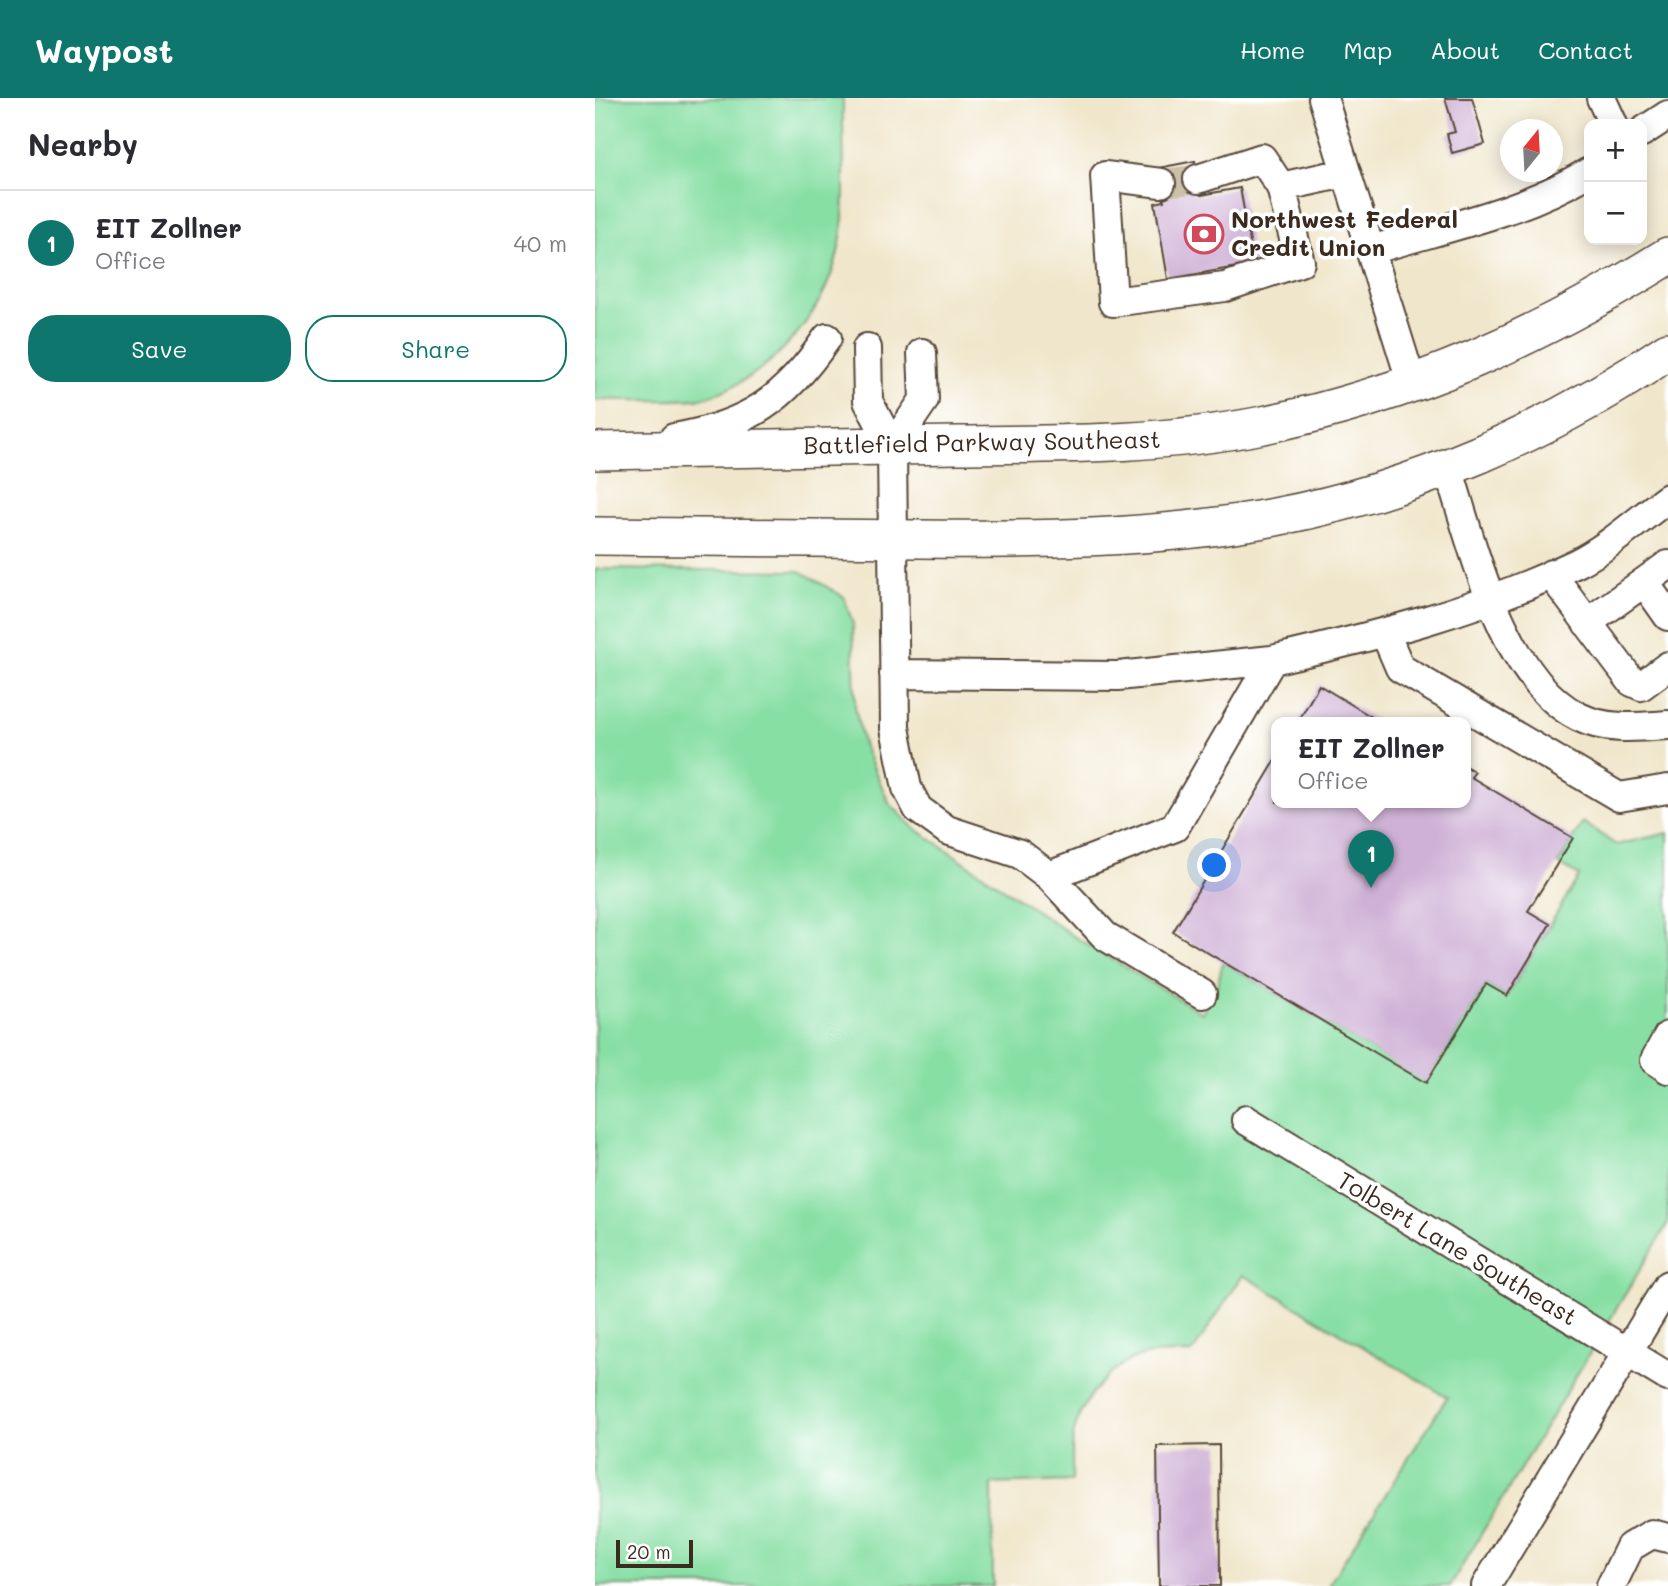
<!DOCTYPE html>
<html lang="en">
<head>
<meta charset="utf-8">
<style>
	:root { --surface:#fff; --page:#f2f2f3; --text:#2b2b33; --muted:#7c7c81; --line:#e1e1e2; --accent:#0f766e }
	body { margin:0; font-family:Mali,sans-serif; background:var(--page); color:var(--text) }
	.controls { position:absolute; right:21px; top:21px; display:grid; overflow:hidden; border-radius:14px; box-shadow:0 4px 18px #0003 }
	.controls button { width:63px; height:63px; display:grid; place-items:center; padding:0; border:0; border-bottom:2px solid var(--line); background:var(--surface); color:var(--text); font:35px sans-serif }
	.compass { position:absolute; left:905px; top:21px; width:63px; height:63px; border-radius:50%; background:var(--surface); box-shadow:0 4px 18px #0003; rotate:18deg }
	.scale { position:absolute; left:21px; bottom:18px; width:77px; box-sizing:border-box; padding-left:7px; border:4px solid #3b2a1e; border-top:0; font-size:19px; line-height:24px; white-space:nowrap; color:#3b2a1e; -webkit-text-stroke:5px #fff; paint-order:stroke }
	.you { position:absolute; left:620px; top:768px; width:24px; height:24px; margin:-18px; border:5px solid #fff; border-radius:50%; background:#1a73e8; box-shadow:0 0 0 10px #1a73e833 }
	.badge { display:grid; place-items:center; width:46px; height:46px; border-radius:50%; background:var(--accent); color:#fff; font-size:23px; font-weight:700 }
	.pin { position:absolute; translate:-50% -58px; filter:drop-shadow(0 2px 4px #0008) }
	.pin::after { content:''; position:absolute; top:37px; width:24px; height:21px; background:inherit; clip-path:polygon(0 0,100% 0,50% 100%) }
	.popup { position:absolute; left:676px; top:619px; width:200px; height:91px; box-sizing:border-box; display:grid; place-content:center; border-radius:14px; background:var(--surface); filter:drop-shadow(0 2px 5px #0005); font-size:23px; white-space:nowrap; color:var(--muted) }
	.popup b { font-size:26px; color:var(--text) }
	.popup::after { content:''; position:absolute; left:50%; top:100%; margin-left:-14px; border:14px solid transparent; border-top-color:var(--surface) }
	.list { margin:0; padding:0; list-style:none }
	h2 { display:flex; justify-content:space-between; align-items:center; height:91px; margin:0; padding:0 28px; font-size:30px }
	h2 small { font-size:23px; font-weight:400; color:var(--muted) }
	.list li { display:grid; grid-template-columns:46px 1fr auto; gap:21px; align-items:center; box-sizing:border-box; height:105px; padding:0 28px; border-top:2px solid var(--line) }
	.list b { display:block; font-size:26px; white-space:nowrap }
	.list p { margin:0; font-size:23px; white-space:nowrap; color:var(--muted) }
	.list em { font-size:23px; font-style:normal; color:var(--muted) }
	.actions { display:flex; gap:14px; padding:21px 28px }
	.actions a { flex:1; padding:16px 0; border:2px solid var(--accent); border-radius:28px; text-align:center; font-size:24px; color:var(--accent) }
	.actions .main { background:var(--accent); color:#fff }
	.map { position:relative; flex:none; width:1073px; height:1488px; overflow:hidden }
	header { display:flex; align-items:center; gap:42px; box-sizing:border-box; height:98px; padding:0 35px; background:var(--accent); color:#fff }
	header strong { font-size:33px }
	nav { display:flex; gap:38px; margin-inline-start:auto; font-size:24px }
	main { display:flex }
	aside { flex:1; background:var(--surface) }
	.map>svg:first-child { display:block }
</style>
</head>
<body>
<header>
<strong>Waypost</strong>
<nav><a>Home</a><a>Map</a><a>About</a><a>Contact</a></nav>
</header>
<main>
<aside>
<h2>Nearby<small></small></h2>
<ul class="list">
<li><span class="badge">1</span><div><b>EIT Zollner</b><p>Office</p></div><em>40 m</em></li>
</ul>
<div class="actions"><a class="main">Save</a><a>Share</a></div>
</aside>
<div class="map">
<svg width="1073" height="1488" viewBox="0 0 1073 1488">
	<rect width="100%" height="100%" fill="#fff"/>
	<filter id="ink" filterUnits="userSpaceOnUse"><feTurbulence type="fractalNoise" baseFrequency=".0143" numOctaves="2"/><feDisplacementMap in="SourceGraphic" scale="14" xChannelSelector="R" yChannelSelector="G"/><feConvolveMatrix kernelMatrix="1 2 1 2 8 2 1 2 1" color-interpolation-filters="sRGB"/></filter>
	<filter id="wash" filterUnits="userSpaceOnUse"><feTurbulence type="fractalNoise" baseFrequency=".00686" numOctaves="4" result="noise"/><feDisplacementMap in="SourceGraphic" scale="28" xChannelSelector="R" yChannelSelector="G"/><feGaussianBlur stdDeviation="1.57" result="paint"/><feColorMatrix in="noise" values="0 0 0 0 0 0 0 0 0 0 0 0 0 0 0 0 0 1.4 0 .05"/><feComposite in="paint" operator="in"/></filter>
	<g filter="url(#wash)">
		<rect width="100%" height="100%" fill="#f0e6cb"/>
		<!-- green -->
		<path fill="#88dfa4" stroke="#628461" stroke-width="2" d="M0 0H248C247 41 252 100 246 139 235 210 181 276 112 299 92 305 25 301 0 302Z
			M0 471 205 473 249 499 258 526 260 609 268 646 294 705 318 729 483 841 607 915 621 892 628 864 831 984 891 886 912 898 984 778 963 766 988 724 1021 747 1073 735V1125L855 1488H733L852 1299 648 1177 597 1255C582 1256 566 1254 552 1257 517 1263 484 1304 478 1339 476 1353 478 1368 477 1383L397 1386 398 1488H0Z"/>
		<g id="blocks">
			<!-- building -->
			<path fill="#cfb1d6" d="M850 0H877L890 46 857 55 852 36 860 34Z
				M600 63 606 97 645 90 659 166 573 181 560 105 569 103 563 70Z
				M724 587 785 624H703Z
				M682 660V704H870V668L880 674 876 679 978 740 933 813 955 826 912 898 891 886 831 985 578 834Z
				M624 1347 625 1488H564L562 1348Z"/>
		</g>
	</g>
	<g filter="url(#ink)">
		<use href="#blocks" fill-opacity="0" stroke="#564638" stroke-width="2"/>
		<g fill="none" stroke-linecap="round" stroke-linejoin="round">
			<!-- minor-tunnel -->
			<path stroke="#ccc0a8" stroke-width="28" stroke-dasharray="28 14" stroke-linecap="butt" d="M566 85 603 81"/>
			<defs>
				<path id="minor" d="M728 0 817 286
					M1006 0 1018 26
					M1047 34 1073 17
					M603 81 667 60 686 89
					M566 85 510 78 518 204 630 189 705 164 686 89 750 75
					M776 152C851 129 926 115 994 74
					M272 250 273 303 297 349 300 630 312 690 323 711 352 732 425 756 454 778 510 838 607 896
					M79 340C153 327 190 302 232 240
					M297 349 329 302 327 255
					M853 370C877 445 908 582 984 619 1012 633 1043 629 1073 627
					M956 476 1037 584 1046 588 1073 568
					M1049 484 1073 518
					M992 525 1073 467
					M790 535 805 570 1024 699 1073 691
					M677 562C781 538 885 512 982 465 1014 449 1044 421 1073 400
					M299 576 523 578 677 562 580 729 454 778
					M1073 938 1060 962 1073 971
					M651 1022 1073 1279
					M891 1488 1073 1187
					M1016 1488 1035 1449 1057 1436 1073 1440"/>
				<path id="major" d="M0 353C121 351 242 349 363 347 465 346 567 347 668 327 818 296 944 239 1073 158
					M0 438C108 440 216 441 324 441 443 442 562 441 680 419 819 393 956 333 1073 253"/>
			</defs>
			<!-- minor casing -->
			<use href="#minor" stroke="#564638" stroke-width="32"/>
			<!-- major casing -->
			<use href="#major" stroke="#564638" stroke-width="40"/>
			<!-- minor -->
			<use href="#minor" stroke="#fff" stroke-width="28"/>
			<!-- major -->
			<use href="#major" stroke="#fff" stroke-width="37"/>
		</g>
	</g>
	<!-- icons -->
	<defs>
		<symbol id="bank-ring" viewBox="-11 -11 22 22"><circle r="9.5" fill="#fff" stroke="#d1495b" stroke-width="1.5"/><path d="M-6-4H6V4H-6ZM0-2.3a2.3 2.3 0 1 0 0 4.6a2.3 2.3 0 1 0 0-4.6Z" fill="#d1495b"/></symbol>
	</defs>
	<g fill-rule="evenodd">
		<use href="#bank-ring" x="587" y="114" width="44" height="44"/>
	</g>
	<g text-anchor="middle" stroke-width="7" stroke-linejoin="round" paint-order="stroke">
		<!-- poi labels -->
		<g font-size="24" font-weight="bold" fill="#3b2a1e" stroke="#fff" text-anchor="start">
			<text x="636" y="130">Northwest Federal<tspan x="636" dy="28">Credit Union</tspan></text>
		</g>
		<!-- street labels -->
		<g font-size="24" fill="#3b2a1e" stroke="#fff">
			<text transform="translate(387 345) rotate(-1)" y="8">Battlefield Parkway Southeast</text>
			<text transform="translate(862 1151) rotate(31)" y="8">Tolbert Lane Southeast</text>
		</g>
	</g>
</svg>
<div class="controls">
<button>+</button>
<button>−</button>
</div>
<svg class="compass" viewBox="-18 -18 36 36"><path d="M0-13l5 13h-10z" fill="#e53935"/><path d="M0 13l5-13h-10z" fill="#7c7c81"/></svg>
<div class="scale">20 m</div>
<div class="you"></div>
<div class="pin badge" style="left:776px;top:790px">1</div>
<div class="popup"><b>EIT Zollner</b>Office</div>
</div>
</main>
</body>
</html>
